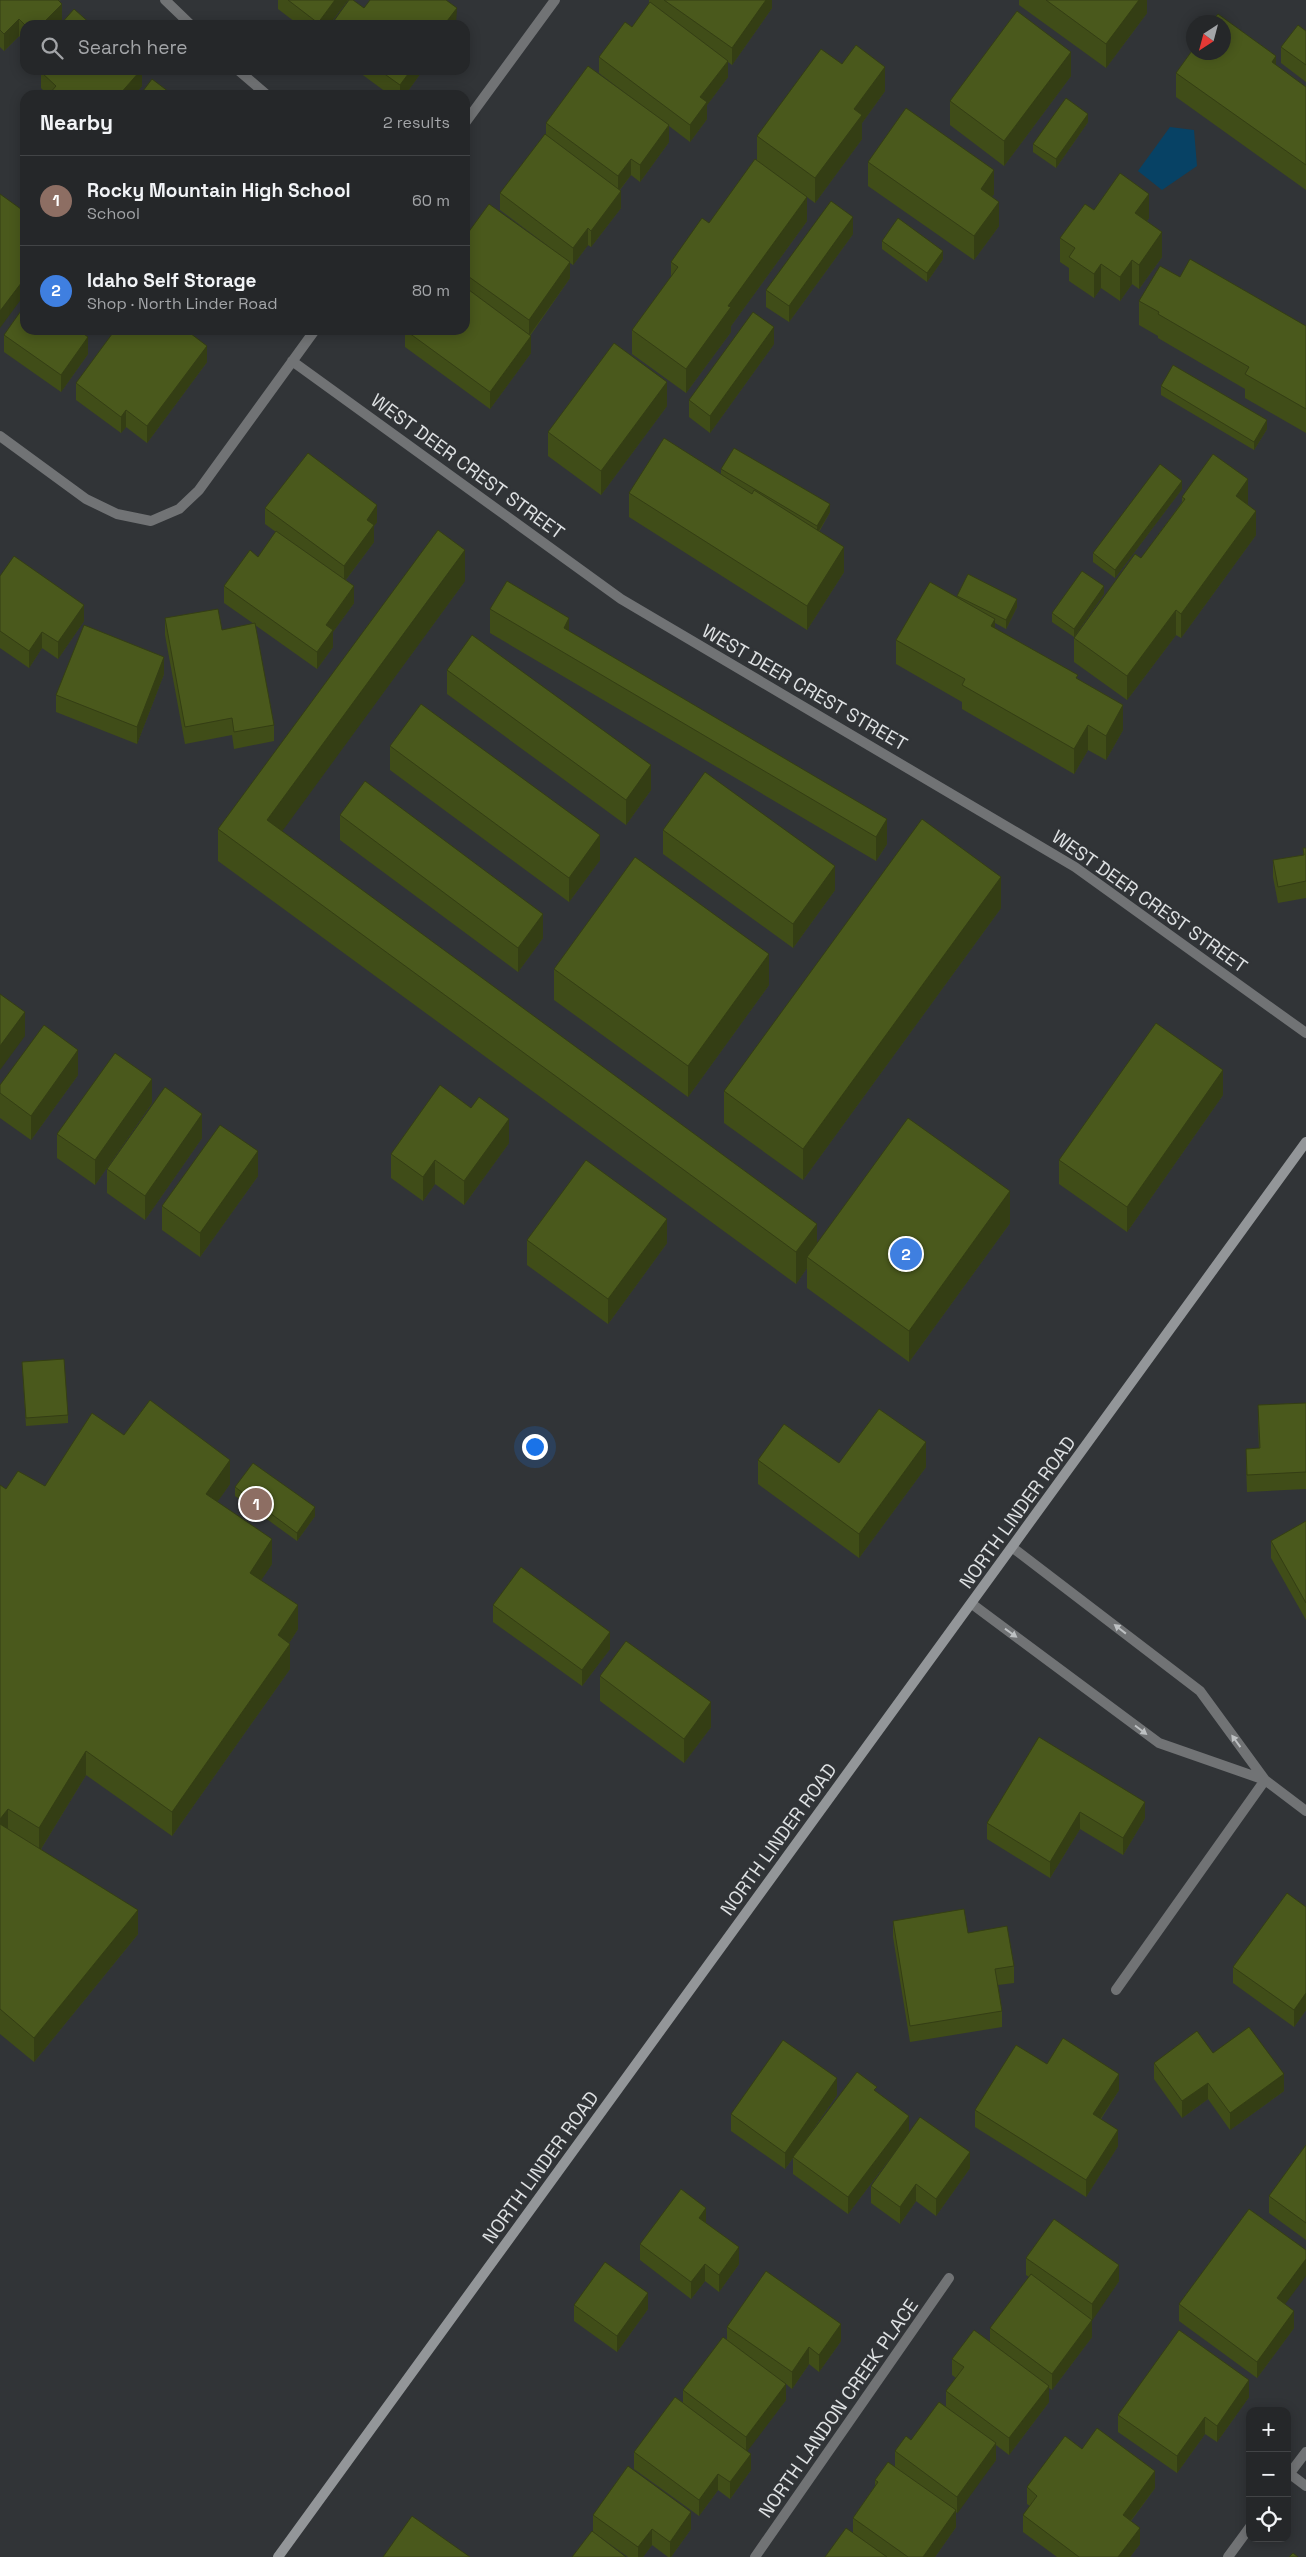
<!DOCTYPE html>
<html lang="en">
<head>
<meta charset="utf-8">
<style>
	:root { --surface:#252729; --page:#313335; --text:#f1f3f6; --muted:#a3a5a8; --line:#424446; --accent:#bca0f2 }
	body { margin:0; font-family:"Space Grotesk",sans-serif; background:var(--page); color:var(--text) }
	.controls { position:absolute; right:15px; bottom:15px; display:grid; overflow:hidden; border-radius:10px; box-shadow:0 2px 12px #0003 }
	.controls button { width:45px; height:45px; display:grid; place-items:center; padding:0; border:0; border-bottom:1px solid var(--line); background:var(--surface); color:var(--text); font:25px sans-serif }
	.compass { position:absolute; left:1186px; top:15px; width:45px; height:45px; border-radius:50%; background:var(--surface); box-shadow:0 2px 12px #0003; rotate:216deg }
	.you { position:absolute; left:534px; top:1446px; width:18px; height:18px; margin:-12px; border:4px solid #fff; border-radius:50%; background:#1a73e8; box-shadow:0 0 0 8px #1a73e833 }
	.badge { display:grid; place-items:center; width:32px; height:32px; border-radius:50%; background:var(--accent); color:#fff; font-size:16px; font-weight:700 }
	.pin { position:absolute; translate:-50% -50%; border:2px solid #fff; box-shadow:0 1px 5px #0006 }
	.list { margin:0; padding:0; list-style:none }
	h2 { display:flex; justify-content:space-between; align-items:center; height:65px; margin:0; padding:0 20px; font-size:21px }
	h2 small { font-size:16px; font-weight:400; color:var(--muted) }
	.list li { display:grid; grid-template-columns:32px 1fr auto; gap:15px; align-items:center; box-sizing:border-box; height:90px; padding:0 20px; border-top:1px solid var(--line) }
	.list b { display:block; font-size:19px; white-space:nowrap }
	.list p { margin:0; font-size:16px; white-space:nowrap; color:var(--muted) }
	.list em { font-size:16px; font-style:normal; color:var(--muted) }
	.icon { flex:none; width:28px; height:28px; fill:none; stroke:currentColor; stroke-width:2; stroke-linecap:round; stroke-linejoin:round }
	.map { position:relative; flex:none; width:1306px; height:2557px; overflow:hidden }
	.search { position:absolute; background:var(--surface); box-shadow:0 2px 12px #0003; left:20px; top:20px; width:450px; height:55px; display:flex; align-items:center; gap:12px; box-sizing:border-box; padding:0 18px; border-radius:15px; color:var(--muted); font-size:19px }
	.panel { position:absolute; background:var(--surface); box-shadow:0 2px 12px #0003; left:20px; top:90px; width:450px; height:245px; border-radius:15px }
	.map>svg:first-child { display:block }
</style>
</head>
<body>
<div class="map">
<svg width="1306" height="2557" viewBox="0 0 1306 2557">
	<rect width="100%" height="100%" fill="#313437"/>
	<!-- green -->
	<path fill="#074265" d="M1170 127 1194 130 1197 166 1162 190 1138 171Z"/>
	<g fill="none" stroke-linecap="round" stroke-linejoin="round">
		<!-- street -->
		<path stroke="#717375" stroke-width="10" d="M165 0 191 25
			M238 70 267 95
			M465 123 555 0
			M292 361 621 599 1075 867 1306 1033
			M0 436 86 499 117 514 151 521 179 509 199 490 315 330
			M1013 1548 1200 1691 1265 1780
			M972 1604 1159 1743 1265 1780 1306 1811
			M1116 1990 1265 1780
			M1290 2474 1306 2486
			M1287 2477 1306 2452
			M755 2557 949 2278
			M1228 2557 1250 2527"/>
		<!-- secondary -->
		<path stroke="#939699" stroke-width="10" d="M278 2557 1306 1142"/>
	</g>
	<!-- wall -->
	<path fill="#404d18" d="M0 0H61L59 1 62 21 58 25H25V42L19 36 4 51 0 47Z
		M278 0H348L329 25H299L278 9Z
		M649 0H772V8L732 65 728 62V77L707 105V119L690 142 669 126V142L640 182 631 175 620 190 621 208 591 247 588 245 573 265 570 263V278L530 336 531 353 490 409 405 347V330H465V237L548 246 500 210V193L546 135V123L642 106 599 73V57L632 27 649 4Z
		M1019 0H1147V13L1106 68 1019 5Z
		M1306 31V82L1281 63V47Z
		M842 64 885 91 862 123V139L815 203 807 197V221L731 326V332L686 393 632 354V330L671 277V262L709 223 757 160V136Z
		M1276 66 1306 87V190L1176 97V73Z
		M142 70V86L134 95H48L41 88V72Z
		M356 70H423L405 95H390Z
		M1071 76 1004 166 950 125V101Z
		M1088 122 1056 168 1033 152V144Z
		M868 162 994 194 992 197 999 226 974 260 868 186Z
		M1094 210 1149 218 1147 221 1162 257 1139 289 1132 284 1120 301 1101 288 1094 298 1069 281V268L1060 262V238Z
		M853 234 789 322 766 307V290Z
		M882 241 943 259 927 282 882 249Z
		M1180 277 1306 326V433L1245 398V389L1158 338V336L1139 325V301Z
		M82 333 88 354 61 392 4 352V335Z
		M774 344 710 433 689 417V400Z
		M207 362 147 443 126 427 121 433 76 400V383Z
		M1161 386 1267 429 1254 450 1161 395Z
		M667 406 601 495 548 456V432Z
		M721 469 830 512 819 532 844 572 807 630 629 517V493L721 475Z
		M1182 489 1115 578 1093 562V553Z
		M1182 497 1248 504 1247 505 1256 535 1181 638 1176 635 1127 700 1074 662V638L1141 558 1182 502Z
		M265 508 377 522 374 526V542L345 581 354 603 333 632V647L317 669 255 625 274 725V741L234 749 232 735 185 744 165 635V618L222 630 254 624 224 603V586L258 557 276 532 265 524Z
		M0 576 84 621 58 659 42 648 29 668 0 648Z
		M465 581 282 831 817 1243 1010 1223 909 1362 807 1288V1268L796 1284 218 861V829Z
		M1104 594 1074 637 1052 622V613Z
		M957 596 1017 607 1006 629 995 623V628L1078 679 1123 730 1106 760 1088 750 1074 774 962 709V702L896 664V640L957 598Z
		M490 609 569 631 887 844 876 861 490 633Z
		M447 670 651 790 626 825 447 694Z
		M164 674 137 744 56 712V695Z
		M390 746 600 860 569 902 390 770Z
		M340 815 543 938 518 972 340 840Z
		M663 830 835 890 793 948 663 854Z
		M1303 848H1306V898L1278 903 1273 877V860L1303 855Z
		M1001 908 803 1180 724 1123V1091Z
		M554 969 769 985 688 1097 554 1000Z
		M78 1075 31 1140 0 1118V1085Z
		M1223 1095 1127 1232 1059 1184V1160Z
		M152 1103 95 1185 57 1158V1134Z
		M202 1138 145 1220 107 1193V1169Z
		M509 1143 464 1205 435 1184 423 1201 391 1178V1154Z
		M258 1176 200 1257 162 1230V1206Z
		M527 1240 667 1243 608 1324 527 1265Z
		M22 1362 68 1415V1423L26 1426Z
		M1306 1403V1489L1247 1492 1246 1465V1449L1259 1448 1258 1422V1405Z
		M124 1435 230 1484 217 1502 272 1564 261 1580 298 1629 289 1643 290 1669 172 1836 86 1775 41 1849 138 1934 34 2062 0 2034V1485L6 1489 45 1486Z
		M758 1460 839 1463 926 1467 859 1558 758 1484Z
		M235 1487 315 1516 297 1541 235 1496Z
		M1306 1521V1620L1271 1558V1541Z
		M493 1605 610 1649 582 1686 493 1622Z
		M600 1676 711 1727 684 1763 600 1701Z
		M1039 1737 1145 1818 1123 1855 1080 1829 1050 1878 987 1839V1823Z
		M1306 1907V2010L1294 2027 1233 1983V1967Z
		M893 1921 968 1933 1014 1966V1983L998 1985 1002 2011V2027L910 2042 893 1937Z
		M1213 2053 1284 2091 1230 2130 1208 2099 1182 2118 1154 2079V2063Z
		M1047 2064 1119 2090 1101 2119 1118 2146 1086 2197 975 2127V2110Z
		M877 2092 909 2133 848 2214 793 2174V2158L785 2169 731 2131V2114L837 2095 800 2148Z
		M1306 2145V2240L1269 2213V2196Z
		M970 2168 936 2216 916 2201 900 2224 871 2203V2186Z
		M706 2223 739 2264 719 2292 705 2281 691 2299 640 2260V2244Z
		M1026 2258 1119 2281 1092 2320V2337L1052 2390 1049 2388V2402L1009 2455 996 2445V2460L956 2513V2527L935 2557H825L853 2533V2518L875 2486V2480L895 2467V2451L911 2440 946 2407V2391L956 2378 952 2375V2359L990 2341V2328L1029 2277 1026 2275Z
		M1179 2304H1285L1294 2328 1257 2378 1179 2321Z
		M574 2305 648 2309 617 2352 574 2321Z
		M727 2327 841 2341 819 2372 809 2364 792 2389 786 2384V2400L747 2451 751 2470 730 2499 718 2490 699 2516 634 2469V2452L683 2404V2390L727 2340Z
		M1249 2397 1217 2442 1205 2434 1177 2473 1118 2432V2415Z
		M1082 2449 1155 2488 1131 2521 1140 2544 1130 2557H1057L1023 2532V2515L1030 2506 1027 2504V2487Z
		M593 2515 691 2529 671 2557H668L652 2545 643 2557H628L593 2532Z"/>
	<!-- shaded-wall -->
	<path fill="#343e14" d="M335 0H348L329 25H318V23Z
		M766 0H772V8L732 65V48Z
		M1139 0H1147V13L1106 68V44Z
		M62 4V21L58 25H41Z
		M457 8 456 25H444Z
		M19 19V36L4 51V34Z
		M1071 52V76L1004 166V141Z
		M1276 56V80L1272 62Z
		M728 61V77L707 105V119L690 142V125L700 97Z
		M885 67V91L862 123V139L815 203V178L854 109Z
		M141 70H142V86L134 95H119Z
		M411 70H423L405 95H400V85Z
		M1088 114V122L1056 168V159Z
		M669 125V142L640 182V165Z
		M631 159V175L618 192V176Z
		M994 170V194L981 213V189Z
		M621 191V208L591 247V231Z
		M1149 194V218L1135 238V213Z
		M807 197V221L731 326V332L686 393V369L728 306Z
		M999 202V226L974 260V236Z
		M853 217V234L789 322V306Z
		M588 228V245L573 265V248Z
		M1162 232V257L1139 289V265Z
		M943 251V259L927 282V273Z
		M1132 260V284L1120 301V277Z
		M570 262V278L529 336V320Z
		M1101 264V288L1094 298V274Z
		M25 278V294L0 328V311Z
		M774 327V344L710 433V416Z
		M531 336V353L490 409V392Z
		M88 337V354L61 392V375Z
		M207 346V362L147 443V426Z
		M667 382V406L601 495V471Z
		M126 410V427L121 433V417Z
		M1267 420V429L1254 450V442Z
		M1248 479V504L1236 521V496Z
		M1182 481V489L1115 578V570Z
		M830 504V512L817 534V526Z
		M377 505V522L374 526V542L344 582V566L367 520Z
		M1256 511V535L1181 638V614Z
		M844 547V572L807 630V606Z
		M465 550V581L267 852V820Z
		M354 586V603L333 632V647L317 669V652L326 625Z
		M1104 586V594L1074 637V629Z
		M1017 599V607L1006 629V620Z
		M84 605V621L58 659V642Z
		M1176 610V635L1127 700V676Z
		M569 618V643L564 628Z
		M995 619V643L991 626Z
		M42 632V648L29 668V651Z
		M164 657V674L137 744V727Z
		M1123 705V730L1106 760V736Z
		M1088 725V750L1074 774V749Z
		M651 765V790L626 825V800Z
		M887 819V844L876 861V837Z
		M600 835V860L569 902V878Z
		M835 866V890L793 948V924Z
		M1001 877V908L803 1180V1149Z
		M543 914V938L518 972V948Z
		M769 954V985L688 1097V1066Z
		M25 1012V1036L0 1070V1046Z
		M78 1050V1075L31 1140V1116Z
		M1223 1070V1095L1127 1232V1207Z
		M152 1079V1103L95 1185V1160Z
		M202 1114V1138L145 1220V1196Z
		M509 1119V1143L464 1205V1181Z
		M258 1151V1176L200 1257V1233Z
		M435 1160V1184L423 1201V1177Z
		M1010 1191V1223L909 1362V1331Z
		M667 1219V1243L608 1324V1299Z
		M817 1224V1255L807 1257V1268L796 1284V1252Z
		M926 1442V1467L859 1558V1534Z
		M230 1460V1484L206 1518V1494Z
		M315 1507V1516L297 1541V1533Z
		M272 1539V1564L250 1597V1573Z
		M298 1605V1629L278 1660V1635Z
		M610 1632V1649L582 1686V1670Z
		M290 1644V1669L172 1836V1812Z
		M711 1702V1727L684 1763V1739Z
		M86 1751V1775L39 1852V1828Z
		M1145 1802V1818L1123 1855V1838Z
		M8 1809V1833L0 1844V1819Z
		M1080 1812V1829L1050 1878V1862Z
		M138 1910V1934L34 2062V2038Z
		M1306 1993V2010L1294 2027V2010Z
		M1119 2074V2090L1093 2130V2114Z
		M1284 2074V2091L1230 2130V2113Z
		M837 2078V2095L785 2169V2153Z
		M1208 2083V2099L1182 2118V2101Z
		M909 2116V2133L848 2214V2197Z
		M1118 2130V2146L1086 2197V2180Z
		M970 2152V2168L936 2216V2199Z
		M916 2184V2201L900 2224V2207Z
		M706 2208V2225L699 2218Z
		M739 2247V2264L719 2292V2275Z
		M1306 2259V2276L1277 2315V2298Z
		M705 2264V2281L691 2299V2282Z
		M1119 2265V2281L1092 2321V2304Z
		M648 2293V2309L617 2352V2336Z
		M1294 2311V2328L1257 2378V2362Z
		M1092 2320V2337L1052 2390V2374Z
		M841 2324V2341L819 2372V2355Z
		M809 2347V2364L792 2389V2372Z
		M1249 2380V2397L1217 2442V2426Z
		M786 2384V2400L746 2453V2437Z
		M1049 2386V2402L1009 2455V2438Z
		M1205 2417V2434L1177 2473V2456Z
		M996 2443V2460L957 2514V2497Z
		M751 2454V2470L730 2499V2482Z
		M1155 2471V2488L1123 2531V2515Z
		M718 2474V2490L699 2516V2500Z
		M956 2510V2527L935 2557H923Z
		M691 2512V2529L671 2557H670V2542Z
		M1140 2528V2544L1130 2557H1118Z
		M652 2529V2545L643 2557H638V2547Z"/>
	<!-- building -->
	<path fill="#4a591c" stroke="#343e14" d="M0 0H58L62 4 41 25H25L19 19 4 34 0 30Z
		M288 0H335L318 23Z
		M349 0H353L364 8 370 0H446L457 8 444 25H331Z
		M664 0H766L732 48Z
		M1046 0H1139L1106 44Z
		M650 2 728 61 700 97 707 102 690 125 599 57 625 22 632 27Z
		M74 9 92 25H60Z
		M1017 11 1071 52 1004 141 950 101Z
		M1218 14 1276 56 1272 62 1306 87V165L1176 73 1194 48V52H1224V22H1211Z
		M1298 25 1306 31V65L1281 47Z
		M856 45 885 67 854 109 862 115 815 178 757 136 821 49 842 64Z
		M588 66 669 125 640 165 631 159 618 176 546 123Z
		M42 70H141L119 95H50L49 94 56 86 41 72Z
		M379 70H411L400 85Z
		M152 79 173 95H140Z
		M1066 98 1088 114 1056 159 1033 144Z
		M906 108 994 170 981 189 999 202 974 236 868 162Z
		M545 134 621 191 591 231 588 228 573 248 500 193Z
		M755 159 807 197 728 306 731 307 686 369 632 330 678 267 671 262 702 218 709 223Z
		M1120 173 1149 194 1135 213 1162 232 1139 265 1132 260 1120 277 1101 264 1094 274 1069 257 1075 248 1060 238 1085 204 1094 210Z
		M0 194 25 212V278L0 311Z
		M831 201 853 217 789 306 766 290Z
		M489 204 570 262 529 320 465 274V237Z
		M898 218 943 251 927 273 882 241Z
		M1190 259 1306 326V409L1245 374 1249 367 1158 314 1159 312 1139 301 1160 266 1180 277Z
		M465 287 531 336 490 392 405 330H465Z
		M25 305V330H78L88 337 61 375 4 335Z
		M753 312 774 327 710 416 689 400Z
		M115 330H186L207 346 147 426 126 410 121 417 76 383Z
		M614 343 667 382 601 471 548 432Z
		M1173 365 1267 420 1254 442 1161 386Z
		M664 438 752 494 754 490 844 547 807 606 629 493Z
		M734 448 830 504 817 526 721 469Z
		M308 453 377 505 367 520 374 525 344 566 265 508Z
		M1213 454 1248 479 1236 496 1256 511 1181 614 1176 610 1127 676 1074 638 1135 554 1141 558 1185 499 1182 497Z
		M1160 464 1182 481 1115 570 1093 553Z
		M438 530 465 550 267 820 817 1224 796 1252 218 829Z
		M276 531 354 586 326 625 333 630 317 652 224 586 250 550 258 557Z
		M14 556 84 605 58 642 42 632 29 651 0 631V576Z
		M1082 571 1104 586 1074 629 1052 613Z
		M968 574 1017 599 1006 620 957 596Z
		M507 581 569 618 564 628 887 819 876 837 490 609Z
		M930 582 995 619 991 626 1078 675 1076 678 1123 705 1106 736 1088 725 1074 749 962 685 965 679 896 640Z
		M218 609 222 630 255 623 274 725 234 732 232 718 185 727 165 618Z
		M84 625 164 657 137 727 56 695Z
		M472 635 651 765 626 800 447 670Z
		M421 704 600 835 569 878 390 746Z
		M705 772 835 866 793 924 663 830Z
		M365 781 543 914 518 948 340 815Z
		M922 819 1001 877 803 1149 724 1091Z
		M1303 848H1306V881L1278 887 1273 860 1304 855Z
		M635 857 769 954 688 1066 554 969Z
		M0 994 25 1012 0 1046Z
		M1156 1023 1223 1070 1127 1207 1059 1160Z
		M44 1025 78 1050 31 1116 0 1093V1085Z
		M115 1053 152 1079 95 1160 57 1134Z
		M440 1085 471 1108 479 1097 509 1119 464 1181 435 1160 423 1177 391 1154Z
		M165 1087 202 1114 145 1196 107 1169Z
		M908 1118 1010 1191 909 1331 807 1257Z
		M220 1125 258 1151 200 1233 162 1206Z
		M586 1160 667 1219 608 1299 527 1240Z
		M64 1359 68 1415 26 1418 22 1362Z
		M150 1400 230 1460 206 1494 272 1539 250 1573 298 1605 278 1635 290 1644 172 1812 86 1751 39 1828 8 1809 0 1819V1485L6 1489 18 1471 45 1486 92 1413 124 1435Z
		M1306 1403V1472L1247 1475 1246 1449 1260 1448 1258 1405Z
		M879 1409 926 1442 859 1534 758 1460 784 1424 839 1463Z
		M253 1463 315 1507 297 1533 235 1487Z
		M1306 1521V1603L1271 1541Z
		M521 1567 610 1632 582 1670 493 1605Z
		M626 1641 711 1702 684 1739 600 1676Z
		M1039 1737 1145 1802 1123 1838 1080 1812 1050 1862 987 1823Z
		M0 1824 138 1910 34 2038 0 2009Z
		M1287 1893 1306 1907V1993L1294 2010 1233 1967Z
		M964 1909 968 1933 1007 1926 1014 1966 995 1969 1002 2011 910 2026 893 1921Z
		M1249 2027 1284 2074 1230 2113 1208 2083 1182 2101 1154 2063 1197 2031 1213 2053Z
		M1063 2038 1119 2074 1093 2114 1118 2130 1086 2180 975 2110 1016 2045 1047 2064Z
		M783 2040 837 2078 785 2153 731 2114Z
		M857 2072 877 2087 874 2090 909 2116 848 2197 793 2157Z
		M920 2117 970 2152 936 2199 916 2184 900 2207 871 2186Z
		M1306 2145V2223L1269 2196Z
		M681 2189 706 2208 699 2218 739 2247 719 2275 705 2264 691 2282 640 2244Z
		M1249 2209 1306 2250V2259L1277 2298 1294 2311 1257 2362 1179 2304Z
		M1054 2219 1119 2265 1092 2304 1026 2258Z
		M605 2262 648 2293 617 2336 574 2305Z
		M766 2271 841 2324 819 2355 809 2347 792 2372 727 2327Z
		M1031 2274 1092 2320 1052 2374 990 2328Z
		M974 2330 1049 2386 1009 2438 946 2391 964 2367 952 2359Z
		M1179 2330 1249 2380 1217 2426 1205 2417 1177 2456 1118 2415Z
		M723 2337 786 2384 746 2437 683 2390Z
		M675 2397 751 2454 730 2482 718 2474 699 2500 634 2452Z
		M939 2402 996 2443 957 2497 895 2451 906 2436 911 2440Z
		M1097 2428 1155 2471 1123 2515 1140 2528 1118 2557H1079L1023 2515 1037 2496 1027 2487 1065 2436 1082 2449Z
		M888 2462 956 2510 923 2557H908L853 2518 878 2482 875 2480Z
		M628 2466 691 2512 670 2542 652 2529 638 2547 593 2515Z
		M412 2516 470 2557H383Z
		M846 2528 887 2557H825Z
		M592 2531 626 2557H572Z
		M1293 2553 1298 2557H1289Z"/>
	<!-- one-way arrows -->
	<defs><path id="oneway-solid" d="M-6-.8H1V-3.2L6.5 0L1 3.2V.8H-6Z" transform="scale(1.25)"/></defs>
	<g fill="#bdc0c2">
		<use href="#oneway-solid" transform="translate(1120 1629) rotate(-142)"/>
		<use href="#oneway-solid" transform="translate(1011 1633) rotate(36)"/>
		<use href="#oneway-solid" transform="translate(1141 1730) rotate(37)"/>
		<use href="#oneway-solid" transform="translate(1236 1741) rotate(-126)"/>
	</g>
	<g text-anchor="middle" stroke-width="5" stroke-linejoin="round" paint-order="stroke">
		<!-- street labels -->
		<g font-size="19" fill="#dee1e3" stroke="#313437">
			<text transform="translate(468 466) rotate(36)" y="7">WEST DEER CREST STREET</text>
			<text transform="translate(805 687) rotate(30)" y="7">WEST DEER CREST STREET</text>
			<text transform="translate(1150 901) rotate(35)" y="7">WEST DEER CREST STREET</text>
			<text transform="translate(1017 1512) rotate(-54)" y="7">NORTH LINDER ROAD</text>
			<text transform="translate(778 1839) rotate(-54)" y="7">NORTH LINDER ROAD</text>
			<text transform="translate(540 2167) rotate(-54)" y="7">NORTH LINDER ROAD</text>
			<text transform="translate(838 2408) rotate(-55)" y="7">NORTH LANDON CREEK PLACE</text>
		</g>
	</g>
</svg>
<div class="controls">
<button>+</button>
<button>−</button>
<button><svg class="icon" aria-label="locate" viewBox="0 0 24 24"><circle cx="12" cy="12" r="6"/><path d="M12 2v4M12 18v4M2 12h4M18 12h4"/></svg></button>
</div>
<svg class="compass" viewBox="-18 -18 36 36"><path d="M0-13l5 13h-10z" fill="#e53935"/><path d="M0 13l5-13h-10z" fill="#a3a5a8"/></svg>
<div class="you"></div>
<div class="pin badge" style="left:256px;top:1504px;background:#8d6e63">1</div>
<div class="pin badge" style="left:906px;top:1254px;background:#3f7fe0">2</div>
<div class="search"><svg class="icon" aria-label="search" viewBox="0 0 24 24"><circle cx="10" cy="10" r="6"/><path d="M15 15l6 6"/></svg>Search here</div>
<section class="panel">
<h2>Nearby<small>2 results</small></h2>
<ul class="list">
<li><span class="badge" style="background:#8d6e63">1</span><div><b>Rocky Mountain High School</b><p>School</p></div><em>60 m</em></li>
<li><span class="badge" style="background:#3f7fe0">2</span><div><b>Idaho Self Storage</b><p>Shop · North Linder Road</p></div><em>80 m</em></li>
</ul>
</section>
</div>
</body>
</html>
